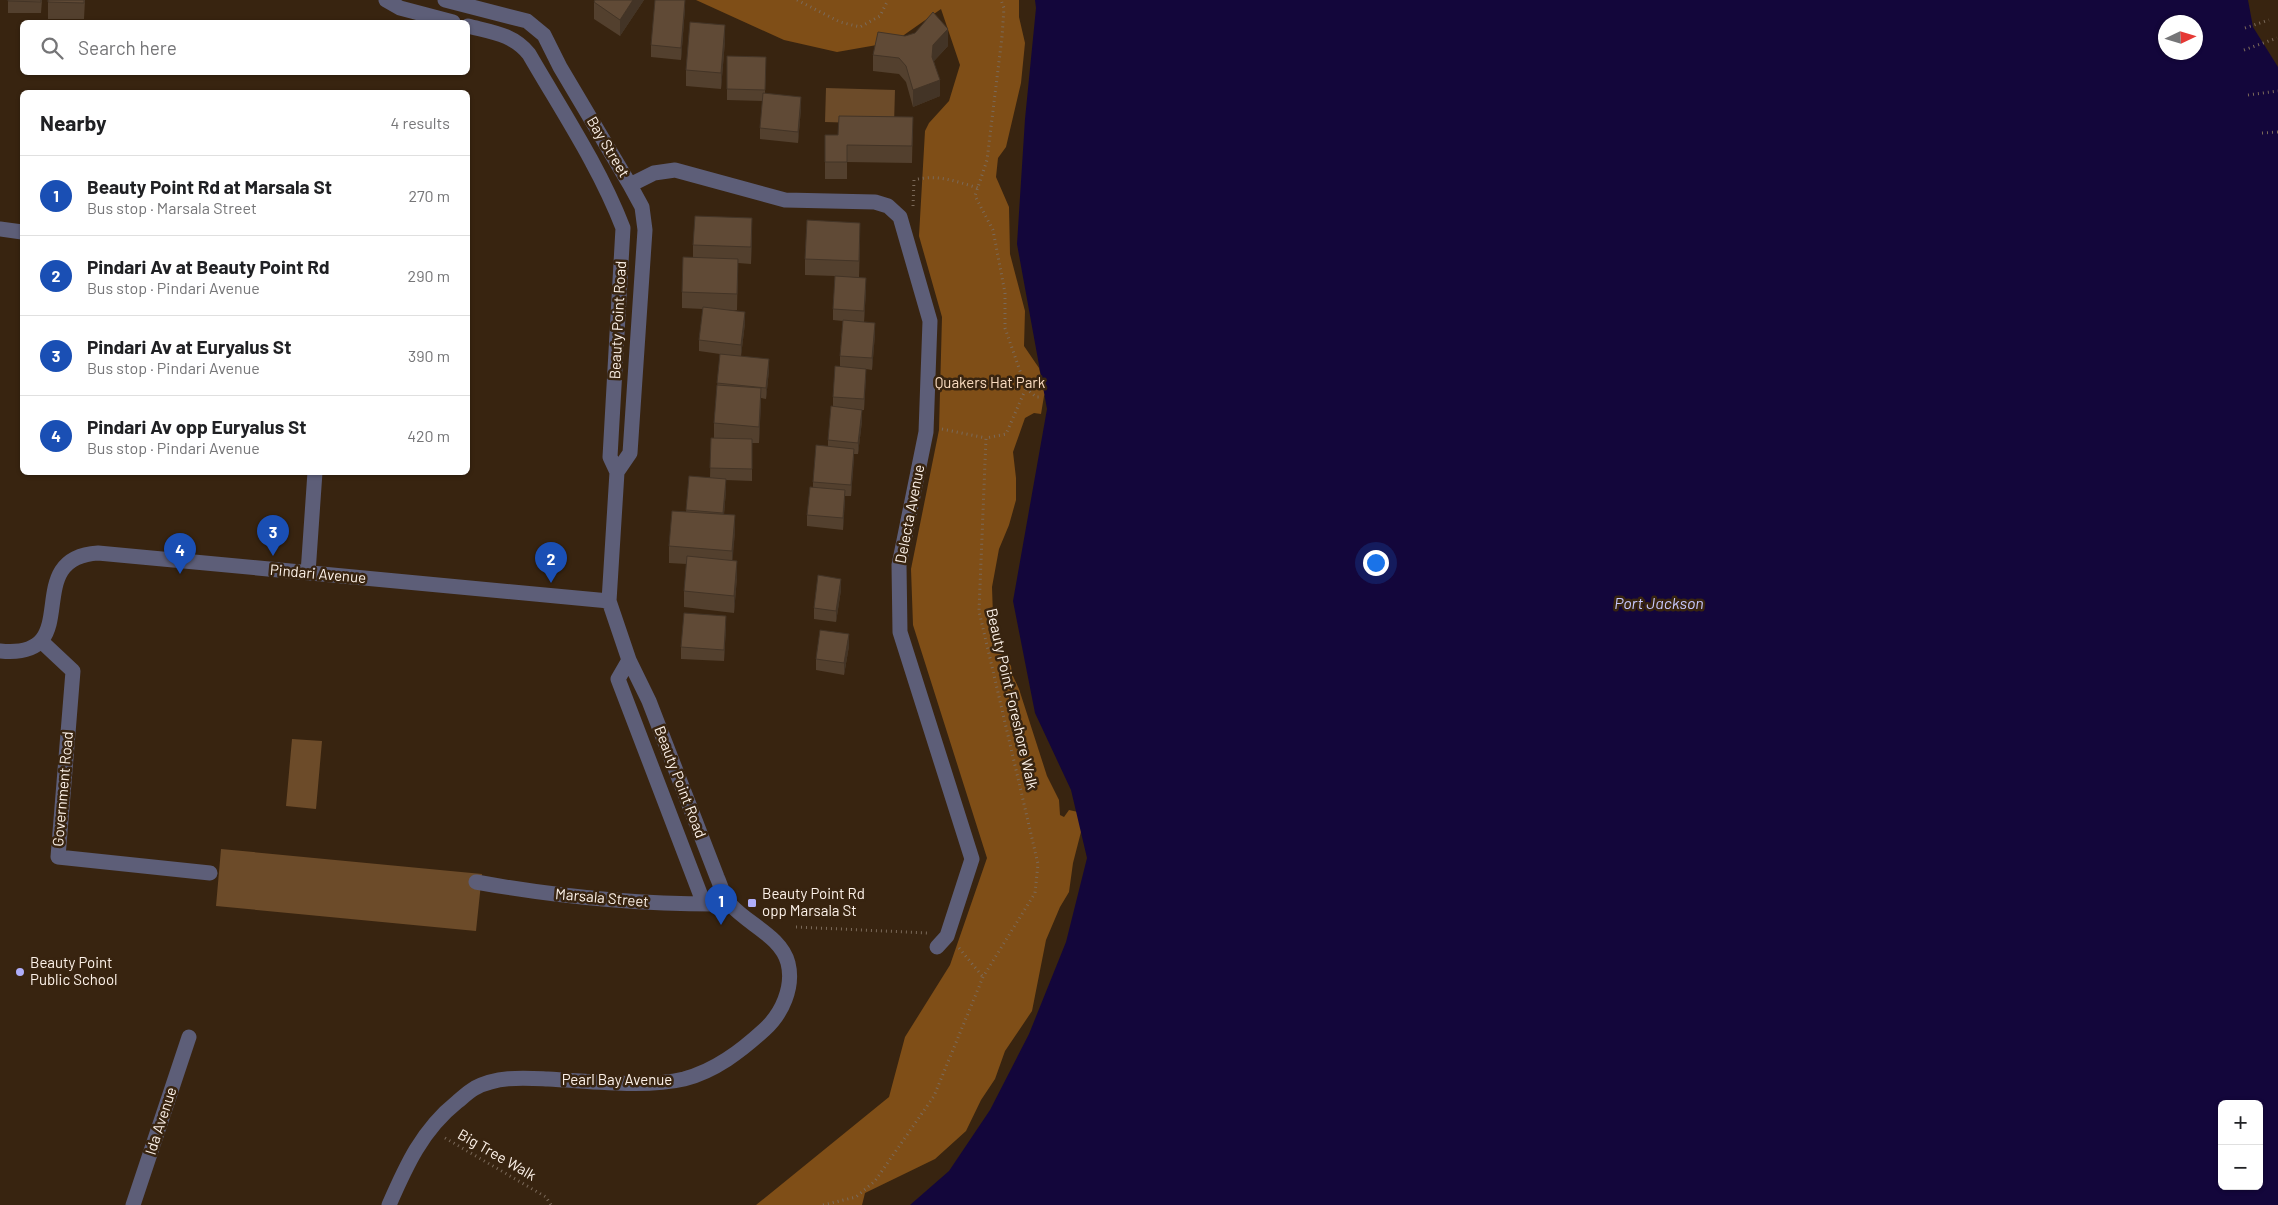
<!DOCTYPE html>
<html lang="en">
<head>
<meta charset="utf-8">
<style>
	:root { --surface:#fff; --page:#f2f2f2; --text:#202124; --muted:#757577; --line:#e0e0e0; --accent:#606084 }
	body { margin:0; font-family:Barlow,sans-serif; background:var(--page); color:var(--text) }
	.controls { position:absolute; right:15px; bottom:15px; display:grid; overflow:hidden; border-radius:8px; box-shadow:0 1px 4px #0004 }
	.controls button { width:45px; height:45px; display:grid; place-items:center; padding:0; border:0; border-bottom:1px solid var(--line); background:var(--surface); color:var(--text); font:25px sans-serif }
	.compass { position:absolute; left:2158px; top:15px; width:45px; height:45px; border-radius:50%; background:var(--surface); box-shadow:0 1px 4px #0004; rotate:86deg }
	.you { position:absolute; left:1375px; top:562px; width:18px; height:18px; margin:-12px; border:4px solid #fff; border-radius:50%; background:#1a73e8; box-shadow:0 0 0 8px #1a73e833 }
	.badge { display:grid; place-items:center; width:32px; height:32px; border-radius:50%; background:var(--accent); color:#fff; font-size:16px; font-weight:700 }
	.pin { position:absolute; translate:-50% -41px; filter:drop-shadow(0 1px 2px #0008) }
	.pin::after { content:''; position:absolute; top:26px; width:18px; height:15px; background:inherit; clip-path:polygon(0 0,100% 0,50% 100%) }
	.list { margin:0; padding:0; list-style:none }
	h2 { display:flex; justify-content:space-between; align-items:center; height:65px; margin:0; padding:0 20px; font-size:21px }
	h2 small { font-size:16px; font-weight:400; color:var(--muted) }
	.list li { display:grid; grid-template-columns:32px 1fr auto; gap:15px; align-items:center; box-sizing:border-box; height:80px; padding:0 20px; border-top:1px solid var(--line) }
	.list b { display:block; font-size:19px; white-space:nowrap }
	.list p { margin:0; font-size:16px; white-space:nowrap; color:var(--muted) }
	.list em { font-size:16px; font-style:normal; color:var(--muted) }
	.icon { flex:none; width:28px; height:28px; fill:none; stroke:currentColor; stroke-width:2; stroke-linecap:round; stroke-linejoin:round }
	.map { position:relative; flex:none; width:2278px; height:1205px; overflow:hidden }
	.search { position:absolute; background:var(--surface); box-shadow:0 1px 4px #0004; left:20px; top:20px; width:450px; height:55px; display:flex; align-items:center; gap:12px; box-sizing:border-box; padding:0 18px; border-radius:8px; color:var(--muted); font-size:19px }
	.panel { position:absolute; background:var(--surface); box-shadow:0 1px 4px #0004; left:20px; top:90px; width:450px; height:385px; border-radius:8px }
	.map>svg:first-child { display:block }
</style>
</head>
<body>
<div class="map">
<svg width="2278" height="1205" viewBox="0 0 2278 1205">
	<rect width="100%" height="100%" fill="#382410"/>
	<!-- green -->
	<path fill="#6c4b29" d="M826 88 895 90 894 124 825 122Z
		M292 739 322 741 316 809 286 806Z
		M221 849 482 874 476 931 216 906Z"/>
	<!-- forest -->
	<path fill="#7f4e17" d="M696 0H1019V17L1025 43 1021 83 1006 147 998 158 996 177 1009 207 1010 254 1025 311 1024 346 1039 368 1043 385 1047 392 1044 396 1041 414 1034 413 1025 418 1013 452 1016 478V500L1009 525 999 549 992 587 993 616 1005 657 1011 666 1012 674 1019 689 1047 776 1059 800 1060 815 1064 817 1069 810 1078 812 1082 828 1073 863 1069 892 1060 907 1046 940 1032 1011 1005 1051 995 1079 981 1100 966 1131 935 1159 865 1193 862 1205H756L889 1097 905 1037 950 965 987 858 913 625 911 569 939 430 942 317 919 236 925 131 929 123 949 101 960 65 941 9 894 42 837 52 784 40Z"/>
	<!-- water -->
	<path fill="#13063b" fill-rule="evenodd" d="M1035 0H2248L2253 27 2278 67V1205H910L949 1171 990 1110 1029 1034 1066 942 1087 858 1071 790 1035 713 1013 601 1047 409 1017 244 1025 119 1036 8ZM2166 22H2196V52H2166ZM2222 1104H2259V1186H2222Z"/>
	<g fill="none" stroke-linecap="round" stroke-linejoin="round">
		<!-- path -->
		<path stroke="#7b6a5a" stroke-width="3" stroke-dasharray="1 4" stroke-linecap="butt" d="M797 0 840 22 860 27 880 16 888 0
			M2245 28 2269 20
			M2244 50 2277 38
			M2248 95 2278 91
			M2262 133 2278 132
			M913 206 914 180C937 174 955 181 978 188
			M1026 388 1036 397H1039
			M942 429 986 438
			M796 927 928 933
			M959 948 983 977
			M445 1138 546 1197 551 1205
			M823 1205 856 1197 875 1181 934 1096 983 977 1035 893 1038 864 979 611 986 438 1006 434 1026 388 1005 328V293L993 230 975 196 987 160 1002 37 1004 8 1001 0"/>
		<!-- minor -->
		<path stroke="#5d5e78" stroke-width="15" d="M386 0 400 8 453 22
			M445 0 527 21 544 35 560 67 630 185 642 207 645 230 630 453 617 472
			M630 185 654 173 675 170 785 200 875 202 888 206 900 217 930 321 926 432 899 565 900 632 972 859 947 936 937 947
			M0 229 22 232
			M308 573 315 472
			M41 641 73 671 58 857 210 873
			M0 651C89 660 17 558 98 553L609 601
			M629 660 618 679 704 904
			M476 882C559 897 645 905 729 904
			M133 1205 189 1037
			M389 1205C406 1166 422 1130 457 1102 462 1098 468 1092 475 1088 498 1076 523 1078 548 1079 589 1081 645 1088 684 1079 715 1071 741 1051 764 1030 782 1014 794 987 788 963 781 936 747 924 730 904 724 898 721 886 717 877L649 701 629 660 609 601 617 472 610 457 623 228C599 166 562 111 529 54 513 34 491 32 468 26"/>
	</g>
	<!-- wall -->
	<path fill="#53402e" d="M8 0H42L41 13H8Z
		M48 0H85L84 19H48Z
		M595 0H644L620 36 594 19V2Z
		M685 8 681 60 651 57V45Z
		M725 41 721 89 686 86V70Z
		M948 46 934 61 940 96 913 107 906 82 899 74 873 71V55Z
		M727 56 766 57 765 93 801 108 798 143 760 139V128L763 101 727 100Z
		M913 117 912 163 847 162V179H825V135H838Z
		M752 235 751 264 738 263 737 310H728L745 323 741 356 769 370 766 399 761 398 759 443H752V481L726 480V490L724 515 735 532 732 560 737 577 734 613 684 607V591L687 564 669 563V546L686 512 689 476 710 478 711 438H714V423L720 354 699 351V340L703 309 682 308V292L693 257V245Z
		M860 239 859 277H847L866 290 864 322 875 334 872 370 866 369 864 410H862V421L858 454H854L851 496H845L843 530 807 526V515L813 487V482L828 446V440L833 407V397L840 367V356L843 321 833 320V309L835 276 805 275V259Z
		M841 590 836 622 814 619V608Z
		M726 627 724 661 681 659V647Z
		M849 646 844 675 816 670V659Z"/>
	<!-- shaded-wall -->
	<path fill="#433426" d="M633 0H644L620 36V20Z
		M685 0V8L681 60V48Z
		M725 25V41L721 89V73Z
		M948 29V46L933 62 932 57 933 45Z
		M940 80V96L913 107V90Z
		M801 97V108L798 143V132Z
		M752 218V235L751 264V247Z
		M860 223V239L859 277V261Z
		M866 278V290L864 322V311Z
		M745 312V323L741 356V345Z
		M875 323V334L872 370V358Z
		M769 359V370L766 399V388Z
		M866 369V380L864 410V399Z
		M761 388V405L759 443V427Z
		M862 410V421L858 454V443Z
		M854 449V460L851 496V485Z
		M726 479V490L723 525V513Z
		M845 490V502L843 530V518Z
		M735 515V532L732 568V551Z
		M737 561V577L734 613V596Z
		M841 579V590L836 622V611Z
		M726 616V627L724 661V650Z
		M849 634V646L844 675V663Z"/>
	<!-- building -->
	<path fill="#604a36" stroke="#433426" d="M8 0H41V2L8 1Z
		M48 0H84V3L48 2Z
		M595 0H633L620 20 594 2Z
		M655 0H685L681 48 651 45Z
		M933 12 948 29 933 45 932 57 940 80 913 90 906 66 899 58 873 55 878 32 905 36 915 33Z
		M690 22 725 25 721 73 686 70Z
		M727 56 766 57 765 90 727 89Z
		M763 93 801 97 798 132 760 128Z
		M839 116 913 117 912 146 847 145V162H825V135H838Z
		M695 216 752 218 751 247 693 245Z
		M807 220 860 223 859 261 805 259Z
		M683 257 738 259 737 294 682 292Z
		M835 276 866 278 864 311 833 309Z
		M703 307 745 312 741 345 699 340Z
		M843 320 875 323 872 358 840 356Z
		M720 354 769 359 766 388 717 383Z
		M835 366 866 369 864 399 833 397Z
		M717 385 761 388 759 427 714 423Z
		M831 406 862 410 858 443 828 440Z
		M711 438 752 439V469L710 468Z
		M816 445 854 449 851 485 813 482Z
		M689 476 726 479 723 513 686 510Z
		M810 487 845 490 843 518 807 515Z
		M672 511 735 515 732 551 669 546Z
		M687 556 737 561 734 596 684 591Z
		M818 575 841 579 836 611 814 608Z
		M684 613 726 616 724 650 681 647Z
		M820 630 849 634 844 663 816 659Z"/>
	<!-- markers -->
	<g fill="#afaefa" stroke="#382410" stroke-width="2">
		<rect x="747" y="898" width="10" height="10" rx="2.5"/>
		<circle cx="20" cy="972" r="5"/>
	</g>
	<g text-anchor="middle" stroke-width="5" stroke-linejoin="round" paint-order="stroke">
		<!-- street labels -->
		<g font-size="15" fill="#fdf2e9" stroke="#382410">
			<text transform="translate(608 147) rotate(59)" y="5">Bay Street</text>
			<text transform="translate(618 320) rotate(-87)" y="5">Beauty Point Road</text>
			<text transform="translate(910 514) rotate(-79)" y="5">Delecta Avenue</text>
			<text transform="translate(318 574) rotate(5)" y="5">Pindari Avenue</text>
			<text transform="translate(1012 699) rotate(77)" y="5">Beauty Point Foreshore Walk</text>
			<text transform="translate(680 782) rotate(69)" y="5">Beauty Point Road</text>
			<text transform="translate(63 789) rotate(-85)" y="5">Government Road</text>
			<text transform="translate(602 898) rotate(5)" y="5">Marsala Street</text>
			<text x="617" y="1085">Pearl Bay Avenue</text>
			<text transform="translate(161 1121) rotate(-72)" y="5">Ida Avenue</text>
			<text transform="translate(497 1155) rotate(30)" y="5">Big Tree Walk</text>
		</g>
		<!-- park labels -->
		<g font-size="15" fill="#f9dbc0" stroke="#382410">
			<text x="990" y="388">Quakers Hat Park</text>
		</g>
		<!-- poi labels -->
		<g font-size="15" fill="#fdf2e9" stroke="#382410" text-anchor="start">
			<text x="762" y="899">Beauty Point Rd<tspan x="762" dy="17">opp Marsala St</tspan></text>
			<text x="30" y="968">Beauty Point<tspan x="30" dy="17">Public School</tspan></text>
		</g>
		<!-- water labels -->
		<g font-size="16" font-style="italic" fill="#c7c8fe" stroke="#382410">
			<text x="1659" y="609">Port Jackson</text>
		</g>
	</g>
</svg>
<div class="controls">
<button>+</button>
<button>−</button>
</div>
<svg class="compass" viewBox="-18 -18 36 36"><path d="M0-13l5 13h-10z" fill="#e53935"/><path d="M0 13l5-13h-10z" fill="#757577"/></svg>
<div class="you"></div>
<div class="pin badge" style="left:721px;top:925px;background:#1a4fb4">1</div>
<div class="pin badge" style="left:551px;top:583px;background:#1a4fb4">2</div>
<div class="pin badge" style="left:273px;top:556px;background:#1a4fb4">3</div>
<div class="pin badge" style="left:180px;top:574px;background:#1a4fb4">4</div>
<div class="search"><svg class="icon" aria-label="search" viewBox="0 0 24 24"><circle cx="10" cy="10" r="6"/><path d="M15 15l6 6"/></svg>Search here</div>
<section class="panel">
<h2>Nearby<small>4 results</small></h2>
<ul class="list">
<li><span class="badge" style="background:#1a4fb4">1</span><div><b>Beauty Point Rd at Marsala St</b><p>Bus stop · Marsala Street</p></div><em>270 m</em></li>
<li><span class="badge" style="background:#1a4fb4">2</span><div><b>Pindari Av at Beauty Point Rd</b><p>Bus stop · Pindari Avenue</p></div><em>290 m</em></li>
<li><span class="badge" style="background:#1a4fb4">3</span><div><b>Pindari Av at Euryalus St</b><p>Bus stop · Pindari Avenue</p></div><em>390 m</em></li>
<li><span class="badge" style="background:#1a4fb4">4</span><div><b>Pindari Av opp Euryalus St</b><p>Bus stop · Pindari Avenue</p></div><em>420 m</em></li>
</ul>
</section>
</div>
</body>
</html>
